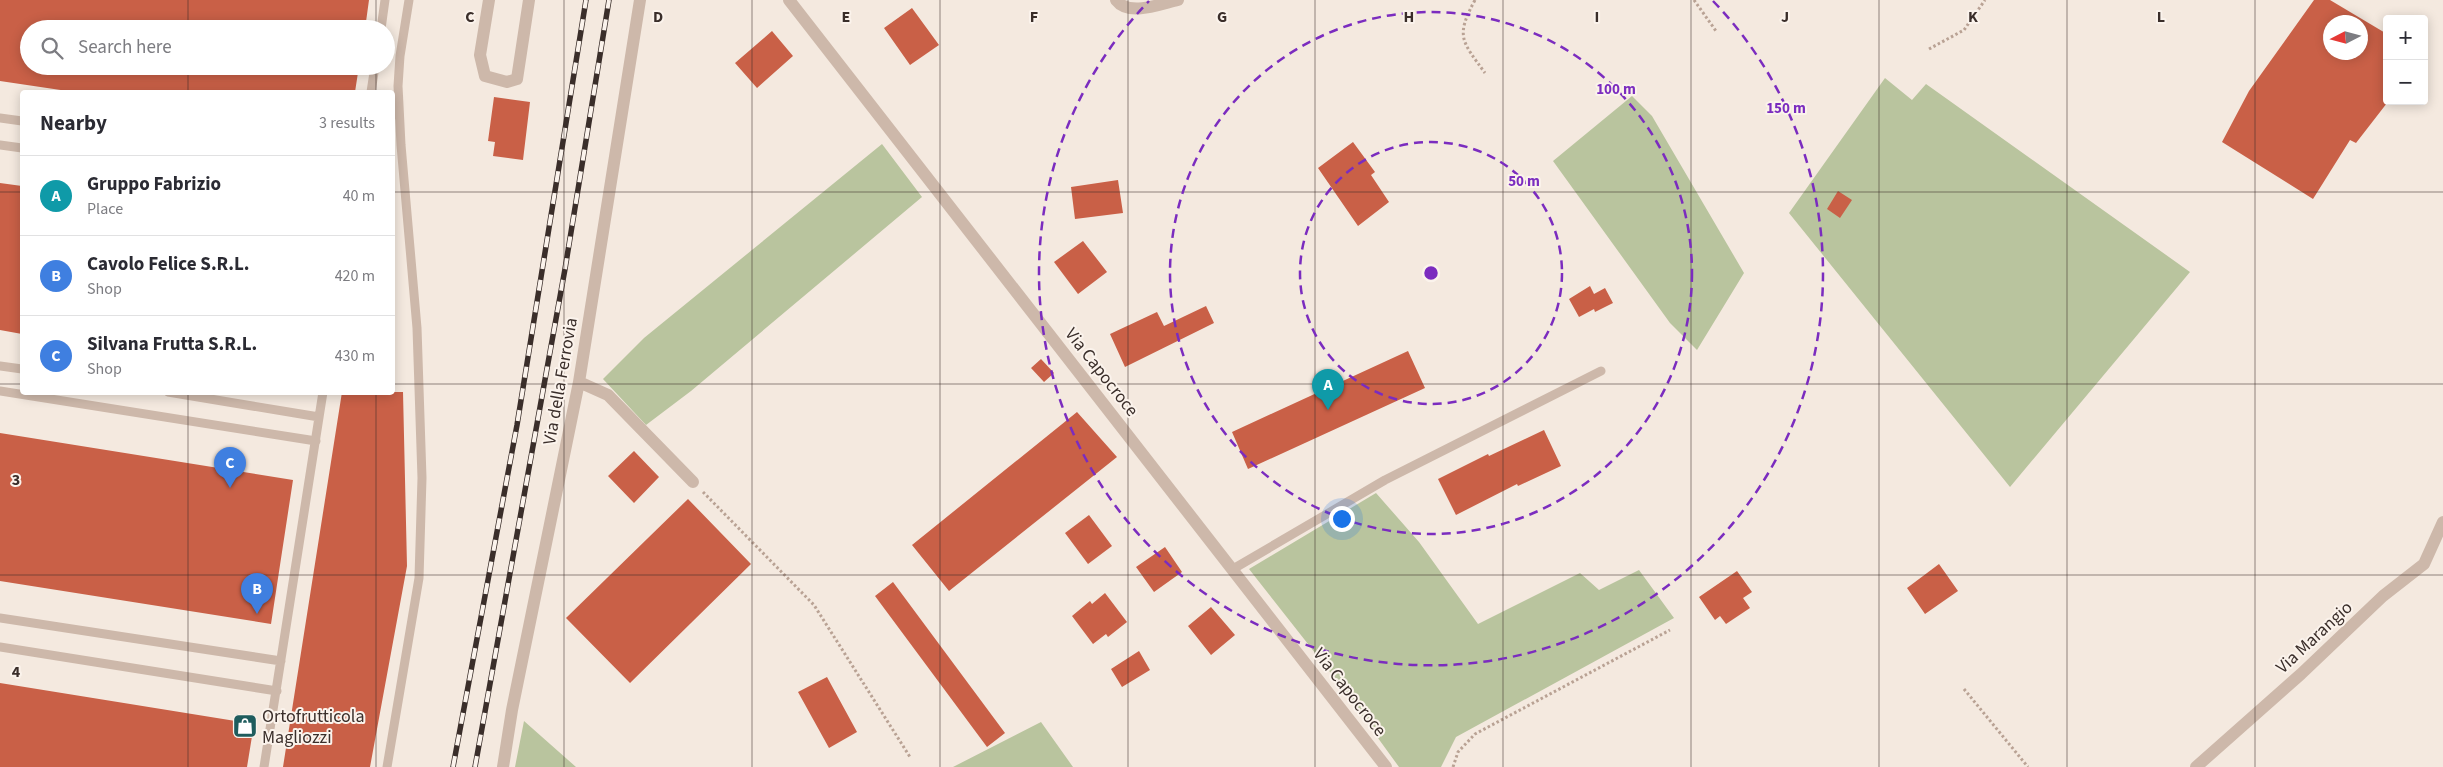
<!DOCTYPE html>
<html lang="en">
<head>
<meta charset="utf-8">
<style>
	:root { --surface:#fff; --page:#f7f7f7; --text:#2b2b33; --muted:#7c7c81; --line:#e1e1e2; --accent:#1e5c5d }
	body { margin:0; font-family:"Source Sans 3",sans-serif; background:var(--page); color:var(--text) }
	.controls { position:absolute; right:15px; top:15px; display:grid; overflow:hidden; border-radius:5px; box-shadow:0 2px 12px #0003 }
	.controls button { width:45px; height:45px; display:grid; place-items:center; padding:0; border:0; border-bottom:1px solid var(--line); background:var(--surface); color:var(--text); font:25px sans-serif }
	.compass { position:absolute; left:2323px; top:15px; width:45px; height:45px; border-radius:50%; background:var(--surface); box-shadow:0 2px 12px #0003; rotate:264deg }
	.you { position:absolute; left:1341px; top:518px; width:18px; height:18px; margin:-12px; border:4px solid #fff; border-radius:50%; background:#1a73e8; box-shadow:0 0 0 8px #1a73e833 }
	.badge { display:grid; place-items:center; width:32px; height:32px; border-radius:50%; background:var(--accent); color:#fff; font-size:16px; font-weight:700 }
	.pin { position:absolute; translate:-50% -41px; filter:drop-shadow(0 1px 2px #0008) }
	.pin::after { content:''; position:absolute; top:26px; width:18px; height:15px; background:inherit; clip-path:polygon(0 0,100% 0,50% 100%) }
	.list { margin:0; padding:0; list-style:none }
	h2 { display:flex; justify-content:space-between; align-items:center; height:65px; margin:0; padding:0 20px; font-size:21px }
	h2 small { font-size:16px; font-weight:400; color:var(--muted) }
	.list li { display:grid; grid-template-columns:32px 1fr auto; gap:15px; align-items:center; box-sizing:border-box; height:80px; padding:0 20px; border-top:1px solid var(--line) }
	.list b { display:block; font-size:19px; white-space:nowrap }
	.list p { margin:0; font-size:16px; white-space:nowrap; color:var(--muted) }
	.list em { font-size:16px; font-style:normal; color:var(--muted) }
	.icon { flex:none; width:28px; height:28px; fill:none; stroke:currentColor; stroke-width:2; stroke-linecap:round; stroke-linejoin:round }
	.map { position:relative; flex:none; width:2443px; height:767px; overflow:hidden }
	.search { position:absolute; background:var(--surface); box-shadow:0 2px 12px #0003; left:20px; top:20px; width:375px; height:55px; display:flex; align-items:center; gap:12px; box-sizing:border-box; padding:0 18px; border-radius:28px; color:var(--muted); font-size:19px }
	.panel { position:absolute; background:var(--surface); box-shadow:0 2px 12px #0003; left:20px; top:90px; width:375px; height:305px; border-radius:5px }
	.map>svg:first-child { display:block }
</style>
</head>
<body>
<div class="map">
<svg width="2443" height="767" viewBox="0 0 2443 767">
	<rect width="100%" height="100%" fill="#f4e9df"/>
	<!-- green -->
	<path fill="#b9c49e" d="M1885 78 1912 100 1926 84 2190 272 2010 487 1789 213Z
		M1632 96 1652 116 1744 273 1697 350 1670 323 1553 161Z
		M882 144 922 197 691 391 646 425 603 379 644 338Z
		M1376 493 1419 542 1478 624 1580 573 1599 590 1639 570 1674 618 1456 737 1441 767H1399L1330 672 1249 569Z
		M524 721 576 767H515Z
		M1041 722 1073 767H953Z"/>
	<!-- building -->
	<path fill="#c96047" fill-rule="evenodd" d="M0 0H369L365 29H29V66H359L355 92H74L0 81Z
		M2314 0H2330L2387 34V103L2356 143 2350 140 2313 199 2222 142 2249 91ZM2330 22H2360V52H2330Z
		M912 8 939 45 910 65 884 28Z
		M772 31 793 56 757 88 735 63Z
		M494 97 530 102 523 160 493 156 495 142 488 141Z
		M1353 142 1375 172 1371 175 1389 202 1358 226 1318 168Z
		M1118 180 1123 213 1075 219 1071 187Z
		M0 183 22 186V334L0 330Z
		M1838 191 1852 200 1840 218 1827 209Z
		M1083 241 1107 272 1078 294 1054 262Z
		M1590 286 1594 294 1605 288 1613 303 1595 312 1594 309 1579 317 1569 299Z
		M1206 306 1214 323 1125 367 1110 334 1157 312 1164 326Z
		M1408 351 1425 388 1248 469 1232 432Z
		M1041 359 1054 373 1044 382 1031 368Z
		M342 392H403L407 566 370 767H283Z
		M1077 412 1117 457 949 591 912 545Z
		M1544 430 1561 466 1518 486 1517 484 1456 515 1438 479 1488 454 1489 456Z
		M0 433 293 480 271 624 0 581Z
		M634 451 659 477 634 503 608 476Z
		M688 499 751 564 630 683 566 618Z
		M1089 515 1112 546 1088 564 1065 533Z
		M1165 547 1182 572 1154 592 1136 567Z
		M1939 564 1958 591 1925 614 1907 588Z
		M1737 571 1752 592 1743 598 1750 608 1726 624 1720 616 1715 620 1699 597Z
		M893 582 1005 733 987 747 875 596Z
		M1105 593 1127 622 1108 637 1106 634 1093 644 1072 616 1090 601 1092 604Z
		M1211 607 1235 635 1211 655 1188 626Z
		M1139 651 1150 670 1122 687 1111 669Z
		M827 677 857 732 829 748 798 692Z
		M0 683 254 724 247 767H0Z"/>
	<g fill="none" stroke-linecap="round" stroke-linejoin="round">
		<!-- path -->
		<path stroke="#b9a294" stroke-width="3" stroke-dasharray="2.5 2.5" stroke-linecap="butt" d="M1475 0C1455 37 1462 41 1485 73
			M1694 0 1716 31
			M1929 49 1964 30 1985 0
			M703 492 814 605 910 757
			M1964 689 2028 767
			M1453 767 1458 752 1475 734 1670 630"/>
		<!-- service -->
		<path stroke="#cdb8aa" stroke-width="9" d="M381 29 385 0
			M371 92 375 66
			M392 116 395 99
			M0 118 22 121
			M0 145 22 148
			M0 366 22 369
			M0 391 316 441
			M168 392 319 417
			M1233 569 1385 480 1601 371
			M0 618 281 661
			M0 647 277 691
			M264 767 323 392
			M387 767 419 578 422 478 417 328 401 145 398 86 400 56 409 0"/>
		<!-- minor -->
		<path stroke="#cdb8aa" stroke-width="12" d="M489 0 480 55 485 76 507 82 517 79 529 0
			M789 0 1386 767
			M1116 0C1129 17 1160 4 1178 0
			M579 382 608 395 693 482
			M503 767 512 710 579 382 640 0
			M2196 767 2301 674 2383 596 2424 564 2443 522"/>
		<defs>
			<path id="rail" d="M453 767 517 425 586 0
				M475 767 565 269 609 0"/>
		</defs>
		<!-- rail casing -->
		<use href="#rail" stroke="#3a2e2a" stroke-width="5.5"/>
		<!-- rail -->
		<use href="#rail" stroke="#fbf3ec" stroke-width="4" stroke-dasharray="11" stroke-linecap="butt"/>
	</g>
	<!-- grid -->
	<path fill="none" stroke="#3a2e2a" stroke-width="1" stroke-opacity="0.55" d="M188 0V29M376 0V29M564 0V767M752 0V767M940 0V767M1128 0V767M1315 0V767M1503 0V767M1691 0V767M1879 0V767M2067 0V767M2255 0V767M188 66V92M376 66V92M0 192H22M392 192H2443M0 384H22M392 384H2443M188 392V767M376 392V767M0 575H2443"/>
	<!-- distance rings -->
	<g fill="none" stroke="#7b2cbf" stroke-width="2.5" stroke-dasharray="9 6">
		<circle cx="1431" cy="273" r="131"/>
		<circle cx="1431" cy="273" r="261"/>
		<path d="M1713 1A392 392 0 1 1 1149 1"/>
	</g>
	<!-- icons -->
	<defs>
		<symbol id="shop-square" viewBox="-11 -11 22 22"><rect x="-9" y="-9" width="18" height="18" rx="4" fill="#1e5c5d" stroke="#fbf3ec"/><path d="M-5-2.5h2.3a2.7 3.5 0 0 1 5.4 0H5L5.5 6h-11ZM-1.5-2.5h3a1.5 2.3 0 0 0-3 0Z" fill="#fff"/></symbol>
	</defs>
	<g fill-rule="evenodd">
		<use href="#shop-square" x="231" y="712" width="28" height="28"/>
	</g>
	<g text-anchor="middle" stroke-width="4" stroke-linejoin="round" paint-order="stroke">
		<!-- street labels -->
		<g font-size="18" fill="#3a2e2a" stroke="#fbf3ec">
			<text transform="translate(1102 372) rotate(52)" y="6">Via Capocroce</text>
			<text transform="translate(560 381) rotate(-80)" y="6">Via della Ferrovia</text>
			<text transform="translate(2314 637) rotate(-43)" y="6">Via Marangio</text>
			<text transform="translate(1350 692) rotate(52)" y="6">Via Capocroce</text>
		</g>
		<!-- poi labels -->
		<g font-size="18" fill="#3a2e2a" stroke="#fbf3ec" text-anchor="start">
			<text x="262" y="722">Ortofrutticola<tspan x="262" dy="21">Magliozzi</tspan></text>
		</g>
	</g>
	<g font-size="16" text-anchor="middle" font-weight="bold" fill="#3a2e2a" stroke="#fbf3ec" stroke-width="4" stroke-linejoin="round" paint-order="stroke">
		<text x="470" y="22">C</text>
		<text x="658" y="22">D</text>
		<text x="846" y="22">E</text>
		<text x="1034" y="22">F</text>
		<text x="1222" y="22">G</text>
		<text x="1409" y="22">H</text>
		<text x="1597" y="22">I</text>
		<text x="1785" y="22">J</text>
		<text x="1973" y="22">K</text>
		<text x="2161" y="22">L</text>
		<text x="16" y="485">3</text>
		<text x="16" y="677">4</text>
	</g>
	<circle cx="1431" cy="273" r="8" fill="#7b2cbf" stroke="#fbf3ec" stroke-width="2.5"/>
	<g font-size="15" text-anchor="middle" font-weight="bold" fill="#7b2cbf" stroke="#fbf3ec" stroke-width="4" stroke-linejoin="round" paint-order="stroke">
		<text x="1616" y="94">100 m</text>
		<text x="1786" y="113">150 m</text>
		<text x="1524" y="186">50 m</text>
	</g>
</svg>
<div class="controls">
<button>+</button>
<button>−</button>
</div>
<svg class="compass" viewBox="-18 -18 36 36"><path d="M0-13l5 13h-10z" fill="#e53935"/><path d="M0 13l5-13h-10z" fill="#7c7c81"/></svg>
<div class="you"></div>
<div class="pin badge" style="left:1328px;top:410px;background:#0f9aa8">A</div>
<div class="pin badge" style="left:257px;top:614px;background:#3f7fe0">B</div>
<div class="pin badge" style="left:230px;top:488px;background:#3f7fe0">C</div>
<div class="search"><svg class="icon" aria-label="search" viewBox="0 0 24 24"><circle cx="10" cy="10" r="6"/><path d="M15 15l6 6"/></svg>Search here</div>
<section class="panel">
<h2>Nearby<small>3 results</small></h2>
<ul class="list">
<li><span class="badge" style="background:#0f9aa8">A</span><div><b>Gruppo Fabrizio</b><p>Place</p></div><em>40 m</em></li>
<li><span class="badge" style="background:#3f7fe0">B</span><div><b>Cavolo Felice S.R.L.</b><p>Shop</p></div><em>420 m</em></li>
<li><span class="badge" style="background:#3f7fe0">C</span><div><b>Silvana Frutta S.R.L.</b><p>Shop</p></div><em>430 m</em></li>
</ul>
</section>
</div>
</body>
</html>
